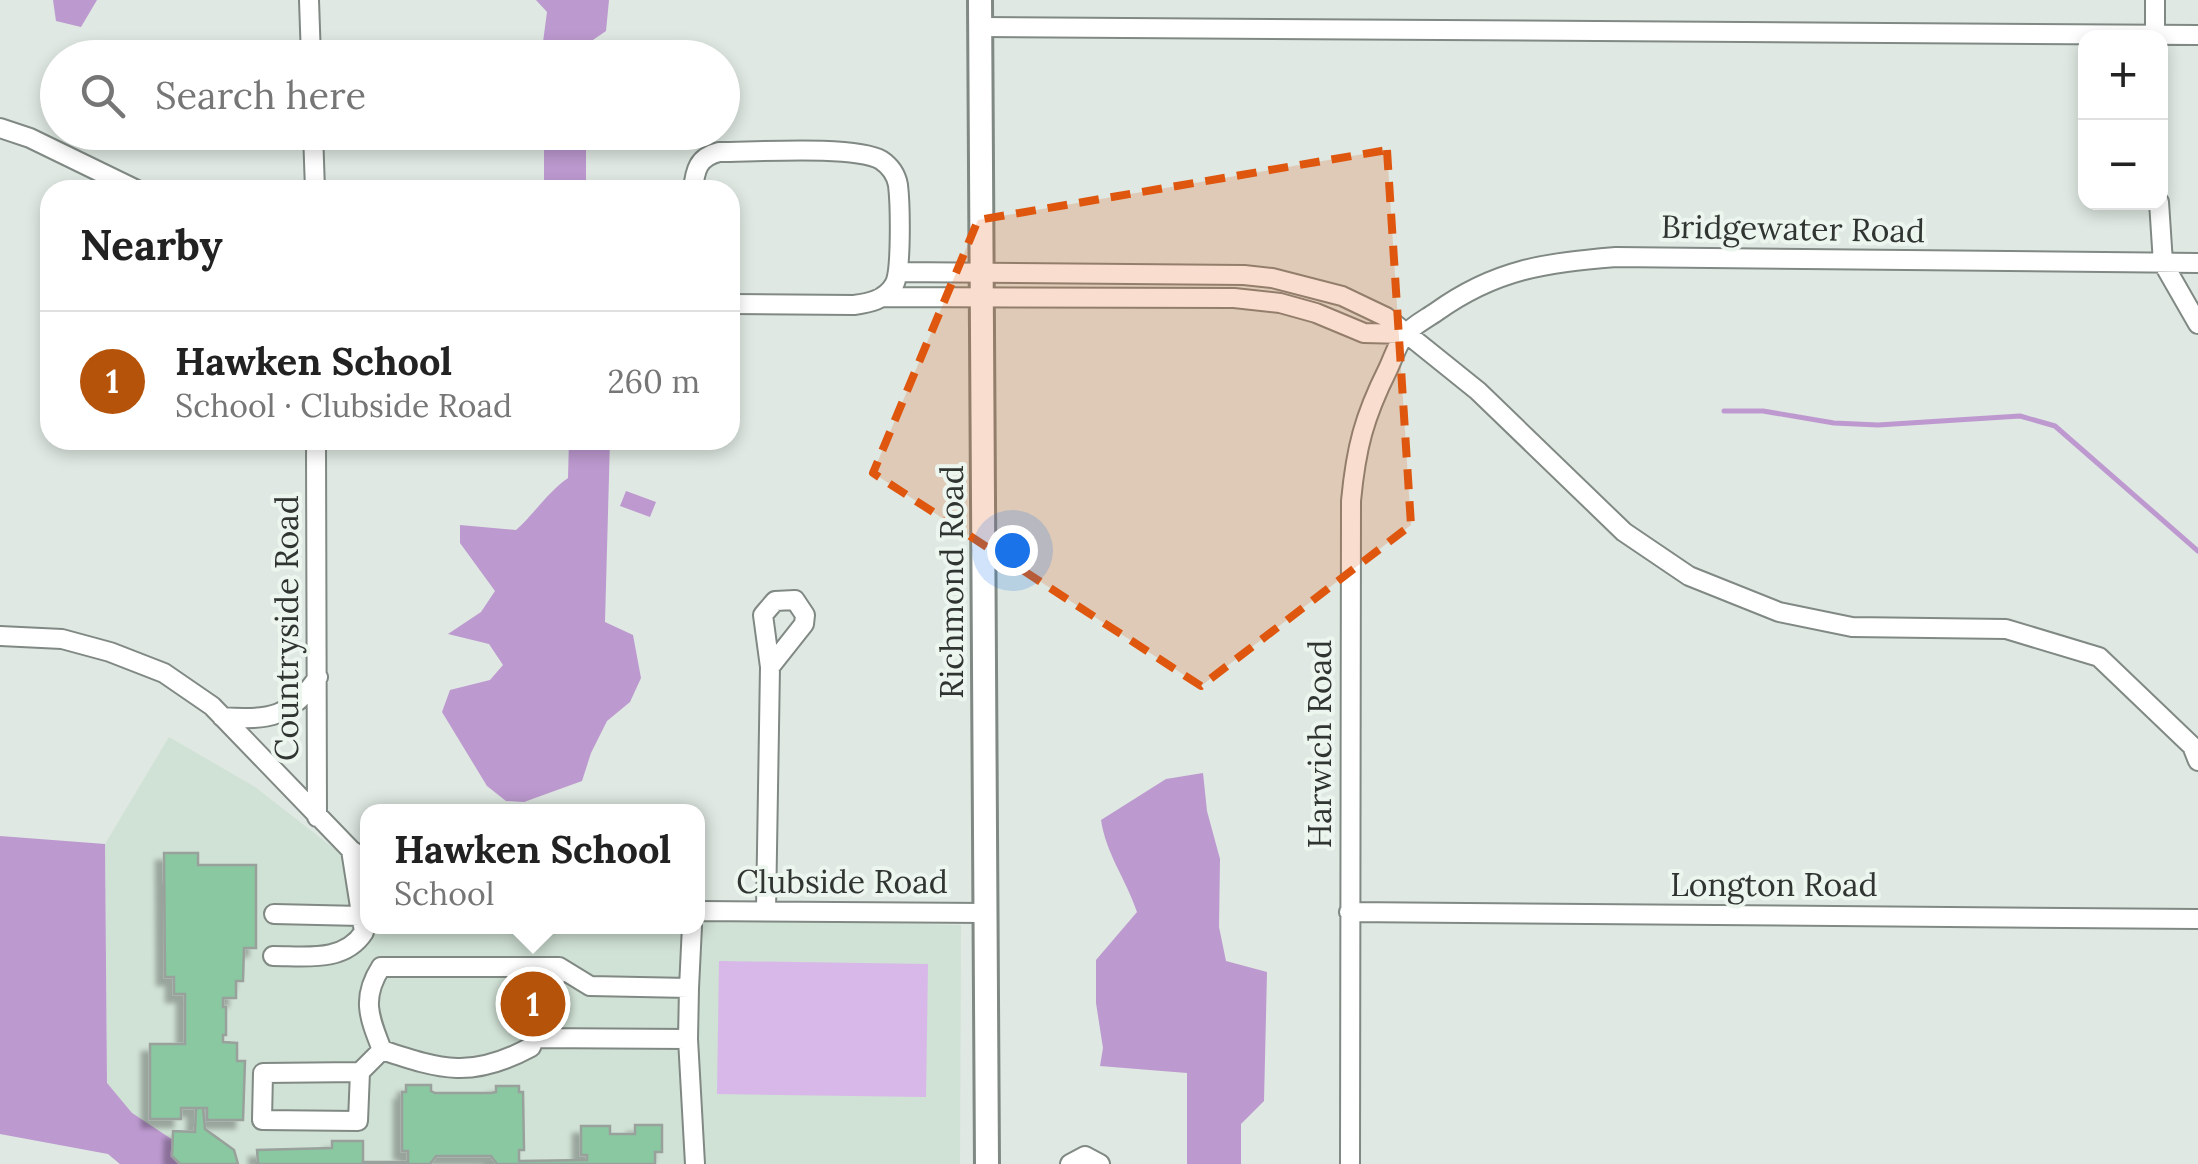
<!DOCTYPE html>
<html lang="en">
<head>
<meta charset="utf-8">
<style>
	:root { --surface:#fff; --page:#f2f2f2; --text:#222; --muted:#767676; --line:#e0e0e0; --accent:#b45309 }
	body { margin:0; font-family:Lora,serif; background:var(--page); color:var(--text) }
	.controls { position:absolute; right:30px; top:30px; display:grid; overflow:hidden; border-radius:20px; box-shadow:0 5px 15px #0003 }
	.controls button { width:90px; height:90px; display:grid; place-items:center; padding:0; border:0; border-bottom:2px solid var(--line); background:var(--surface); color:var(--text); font:50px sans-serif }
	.you { position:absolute; left:1012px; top:550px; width:35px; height:35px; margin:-25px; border:8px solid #fff; border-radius:50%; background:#1a73e8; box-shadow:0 0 0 15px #1a73e833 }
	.badge { display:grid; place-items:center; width:65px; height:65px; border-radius:50%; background:var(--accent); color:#fff; font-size:32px; font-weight:700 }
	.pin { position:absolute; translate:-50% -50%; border:5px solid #fff; box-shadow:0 2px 10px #0006 }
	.popup { position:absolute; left:360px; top:804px; width:345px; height:130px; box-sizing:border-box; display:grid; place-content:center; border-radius:20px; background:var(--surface); filter:drop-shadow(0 2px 8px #0005); font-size:32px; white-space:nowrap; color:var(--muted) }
	.popup b { font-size:38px; color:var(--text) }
	.popup::after { content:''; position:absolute; left:50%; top:100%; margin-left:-20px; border:20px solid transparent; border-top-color:var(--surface) }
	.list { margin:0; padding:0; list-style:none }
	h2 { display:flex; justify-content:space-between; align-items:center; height:130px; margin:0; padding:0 40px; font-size:42px }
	h2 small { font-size:32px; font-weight:400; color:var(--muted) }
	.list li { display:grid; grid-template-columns:65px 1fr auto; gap:30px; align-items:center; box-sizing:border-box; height:140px; padding:0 40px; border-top:2px solid var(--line) }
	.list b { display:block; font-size:38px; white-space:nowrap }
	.list p { margin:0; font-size:32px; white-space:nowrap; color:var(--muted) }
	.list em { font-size:32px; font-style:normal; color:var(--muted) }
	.icon { flex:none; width:55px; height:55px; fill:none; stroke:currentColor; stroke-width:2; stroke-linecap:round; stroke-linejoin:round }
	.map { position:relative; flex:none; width:2198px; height:1164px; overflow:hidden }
	.search { position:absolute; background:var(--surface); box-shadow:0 5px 15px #0003; left:40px; top:40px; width:700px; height:110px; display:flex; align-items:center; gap:25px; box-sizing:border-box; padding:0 35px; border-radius:55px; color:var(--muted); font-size:38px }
	.panel { position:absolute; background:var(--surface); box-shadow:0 5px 15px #0003; left:40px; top:180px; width:700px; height:270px; border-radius:30px }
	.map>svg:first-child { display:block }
</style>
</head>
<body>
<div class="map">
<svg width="2198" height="1164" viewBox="0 0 2198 1164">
	<defs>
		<filter id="shadow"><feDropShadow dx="-8" dy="8" stdDeviation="2.5" flood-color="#0004"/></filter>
	</defs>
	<rect width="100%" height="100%" fill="#dfe8e2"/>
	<!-- built -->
	<path fill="#d0e1d5" d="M169 737 255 787 368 875V926H698V919L961 925 960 1164H120L108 1154 105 844Z"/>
	<!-- green -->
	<path fill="#d7b8e8" d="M719 961 928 964 926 1097 717 1094Z"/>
	<!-- forest -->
	<path fill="#bc99cf" d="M53 0H97L81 27 56 21Z
		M536 0H609L606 31 587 44 586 57H541L547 12Z
		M537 133H586V190H544V146Z
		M569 440H610L605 622 633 635 641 678 630 702 607 721 591 753 582 781 524 802 506 801 487 786 442 712 450 690 490 680 503 665 489 644 448 634 481 612 495 591 460 543V525L516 530C535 513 547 493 568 478Z
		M1203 773 1207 811 1220 859 1219 927 1226 961 1267 972 1264 1101 1241 1124V1164H1187V1073L1100 1066 1103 1048 1096 1003V960L1137 912C1126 879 1106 854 1101 820L1166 779Z
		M0 836 105 844 107 1083 132 1113 173 1140 172 1155 180 1164H120L108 1154 0 1134Z"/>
	<!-- water -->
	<path fill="#bd99d0" d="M626 491 656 502 650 517 620 506Z"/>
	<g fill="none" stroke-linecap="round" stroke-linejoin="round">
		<!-- stream -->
		<path stroke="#bd99d0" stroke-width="5" d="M1724 411H1763L1834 423 1878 425 2020 416 2055 426 2198 551"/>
	</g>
	<!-- building -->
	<path fill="#89c8a0" stroke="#98a19b" stroke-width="2.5" filter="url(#shadow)" d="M164 853H198V865H256V948H244L243 981H236V998H223V1007H226V1035H223V1042L237 1043V1061H245L243 1120H207V1108H181V1119H150V1044H185V994H174V977H165Z
		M406 1085H431V1091L435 1093H491L496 1092V1086H519V1092H523L524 1150H519V1161L587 1160V1155H581V1126H610V1134H635V1125H662V1152H655V1164H497L491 1156H436L430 1164H255L258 1162 257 1150 332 1148V1141H363V1162H408V1151H402V1092H406Z
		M196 1108H203L205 1129 234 1150 238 1164H180L172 1156 173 1131 195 1132Z"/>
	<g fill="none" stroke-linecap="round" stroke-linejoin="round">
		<defs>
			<path id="minor" d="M309 0 311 58
				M980 27 2198 35
				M2155 38V0
				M0 128 30 138 137 190
				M313 132 315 190
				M693 190C695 170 698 157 719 152 753 152 855 145 881 160 890 166 896 174 898 185 900 202 902 272 894 285 885 300 869 303 854 305L730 304
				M2159 202 2163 263 2198 324
				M898 272 1244 275 1272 278 1342 296 1386 317 1478 391 1624 532 1689 576 1779 612 1852 627 2006 629 2099 657 2192 746 2198 761
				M882 297 1234 298 1280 303 1316 313 1364 333 1405 334
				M316 440 317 817
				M0 636 62 639 110 652 164 673 212 706 351 850 368 861
				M222 717C269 721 291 717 318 677
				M698 911 986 913
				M766 911 770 667 804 624 805 615 795 600 775 601 763 615 770 667
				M1349 912 2198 919
				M274 914 361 916
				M273 956C305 956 344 963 364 932L351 850
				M559 967 531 1047C472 1079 442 1070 382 1050 369 1017 361 998 381 967H559L590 986 689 988 692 926
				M689 988 688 1039 695 1164
				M534 1038 688 1039
				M360 1072 358 1121 262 1120 263 1073 360 1072 382 1050
				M1070 1164 1085 1156 1100 1164
				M1350 1164 1351 501C1356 448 1364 417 1388 369 1393 359 1397 344 1405 335 1412 326 1426 319 1436 312 1496 269 1545 263 1616 257L2198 263"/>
			<path id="major" d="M980 0 987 1164"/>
		</defs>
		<!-- minor casing -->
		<use href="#minor" stroke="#808983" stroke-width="22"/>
		<!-- major casing -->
		<use href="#major" stroke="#808983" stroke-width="28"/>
		<!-- minor -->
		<use href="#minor" stroke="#fff" stroke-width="18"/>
		<!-- major -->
		<use href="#major" stroke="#fff" stroke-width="22"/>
	</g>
	<!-- marked area -->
	<path fill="#df570e" fill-opacity="0.2" stroke="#df570e" stroke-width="8" stroke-dasharray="20 12" stroke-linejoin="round" d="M1387 150 1411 525 1201 686 873 473 978 220Z"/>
	<g text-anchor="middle" stroke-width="8" stroke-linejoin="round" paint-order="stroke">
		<!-- street labels -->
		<g font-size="32" fill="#313532" stroke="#ecf6ef">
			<text transform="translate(1793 229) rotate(1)" y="11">Bridgewater Road</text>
			<text transform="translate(952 582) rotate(-90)" y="11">Richmond Road</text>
			<text transform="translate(287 628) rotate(-90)" y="11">Countryside Road</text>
			<text transform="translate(1320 744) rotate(-90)" y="11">Harwich Road</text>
			<text x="842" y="893">Clubside Road</text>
			<text x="1774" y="896">Longton Road</text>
		</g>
	</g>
</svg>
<div class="controls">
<button>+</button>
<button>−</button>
</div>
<div class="you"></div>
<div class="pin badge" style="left:533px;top:1004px">1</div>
<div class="popup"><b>Hawken School</b>School</div>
<div class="search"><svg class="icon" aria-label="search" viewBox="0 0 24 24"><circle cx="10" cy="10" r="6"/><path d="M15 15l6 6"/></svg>Search here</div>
<section class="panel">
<h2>Nearby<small></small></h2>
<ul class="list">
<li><span class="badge">1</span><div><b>Hawken School</b><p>School · Clubside Road</p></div><em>260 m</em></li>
</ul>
</section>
</div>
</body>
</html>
